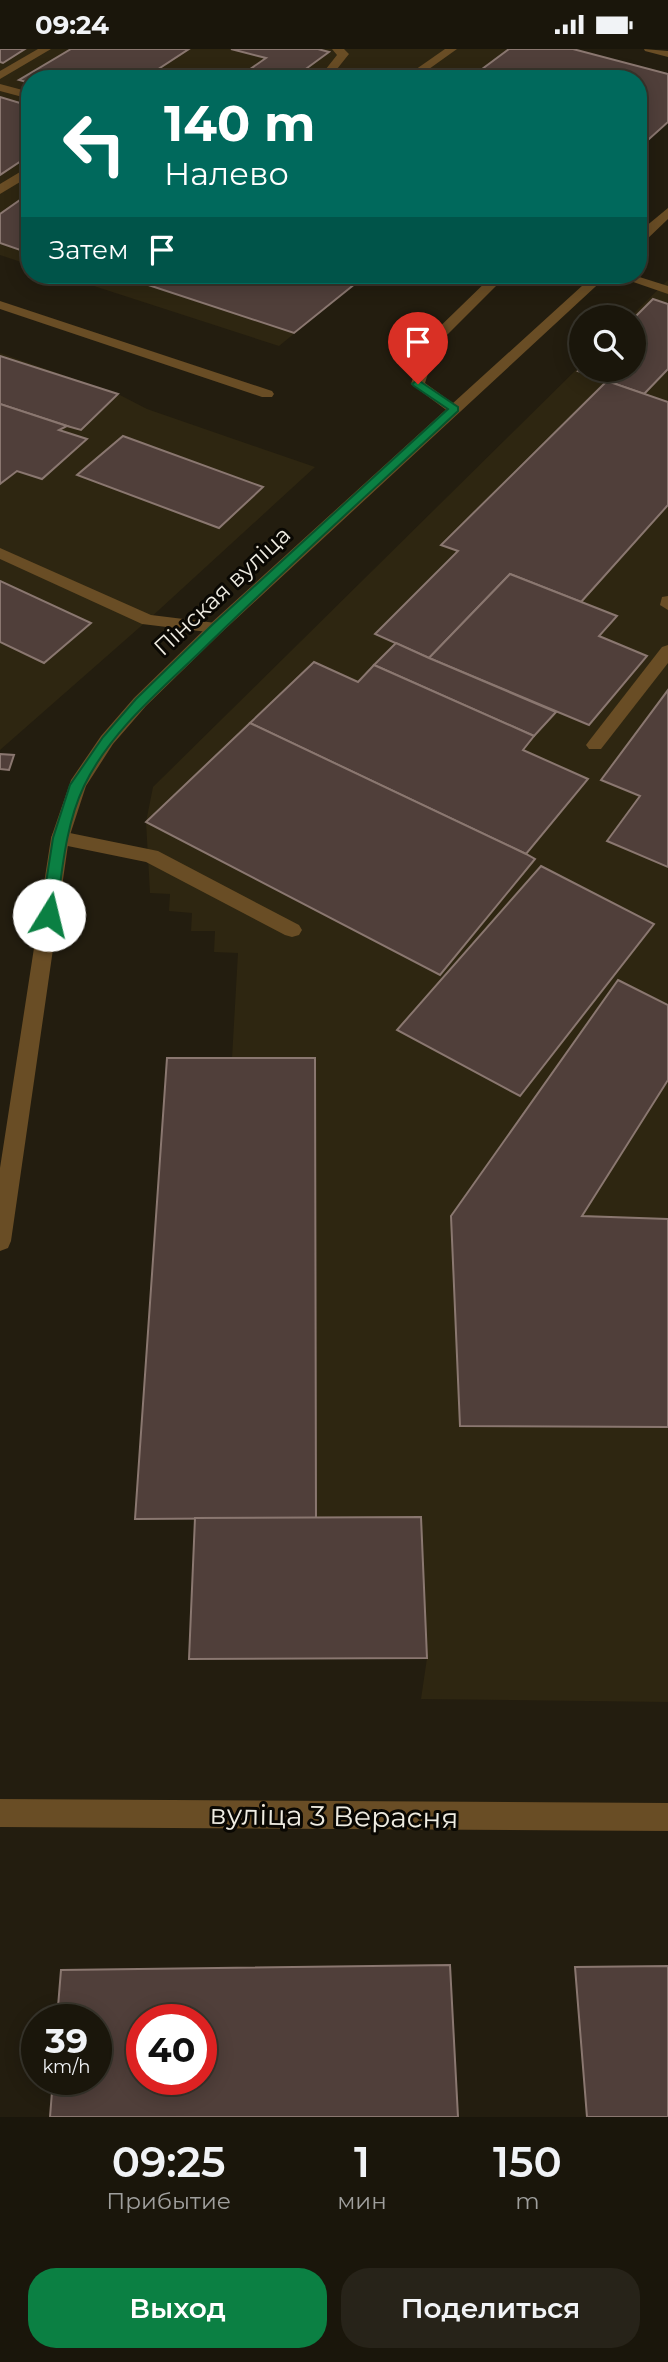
<!DOCTYPE html>
<html lang="ru">
<meta charset="utf-8">
<style>
:root{--surface:#1a160b;--page:#272319;--text:#f1f3f6;--muted:#9f9f9d;--line:#38352c;--accent:#0b8043}
body{margin:0;font-family:Montserrat,sans-serif;background:var(--page);color:var(--text);height:100vh;display:flex;flex-direction:column;font-size:26px;white-space:nowrap}
*{box-sizing:border-box;margin:0}
p{font-size:23px;color:var(--muted)}
.icon{flex:none;width:38px;height:38px;fill:none;stroke:currentColor;stroke-width:2;stroke-linecap:round;stroke-linejoin:round}
.map{position:relative;height:2068px;overflow:hidden}
.details{display:flex;flex-direction:column;background:var(--surface);flex:1}
.details>*{flex:none}
.hud{position:absolute;left:21px;top:21px;width:626px;height:214px;border-radius:28px;box-shadow:0 4px 18px #0003,0 0 0 2px var(--line);background:#00695c;color:#fff;overflow:hidden}
.fabs{position:absolute;left:569px;top:256px;display:grid;gap:14px}
.fabs a{display:grid;place-items:center;width:77px;height:77px;border-radius:50%;background:var(--surface);box-shadow:0 4px 18px #0003,0 0 0 2px var(--line);font-size:35px}
.speed{position:absolute;left:21px;top:1955px;display:flex;gap:14px;font-size:35px;font-weight:700;text-align:center}
.speed>*{display:grid;place-content:center;width:91px;height:91px;border-radius:50%;background:var(--surface);box-shadow:0 4px 18px #0003,0 0 0 2px var(--line);line-height:1}
.speed small{font-size:18px;font-weight:400}
.speed .limit{border:10px solid #d22;background:#fff;color:#111}
.pin{position:absolute;display:grid;place-items:center;width:60px;height:60px;color:#fff;margin:-72px -30px;border-radius:50% 50% 50% 0;rotate:-45deg;box-shadow:0 0 7px #0007}
.pin .icon{rotate:45deg}
.me{position:absolute;width:77px;margin:-38px;rotate:9deg;stroke-linejoin:round;filter:drop-shadow(0 0 5px #0008)}
.turn{display:flex;align-items:center;gap:24px;height:147px;padding:0 28px;font-size:32px}
.turn .icon{width:91px;height:91px;stroke-width:2.5}
.turn b{display:block;font-size:49px;line-height:60px}
.then{display:flex;align-items:center;height:66px;padding:0 28px;background:#0003;gap:14px;font-size:26px}
.eta{display:flex;justify-content:space-evenly;align-items:center;height:119px;text-align:center}
.eta b{font-size:42px;font-weight:600;line-height:49px}
.action{display:flex;gap:14px;margin-top:auto;padding:14px 28px}
.action a{flex:1;height:80px;border-radius:28px;background:var(--accent);color:#fff;font-size:28px;font-weight:600;line-height:80px;text-align:center}
.action a+a{background:var(--page);color:var(--text)}
.status{display:flex;justify-content:space-between;align-items:center;height:49px;padding:0 35px;background:var(--surface);direction:ltr}
.status svg{height:19px;fill:currentColor}
.map>svg:first-child{display:block}
.built{fill:#2e2611}
.building{fill:#503f3a;stroke:#8a7770;stroke-width:2;fill-rule:evenodd}
.lines{fill:none;stroke-linecap:round;stroke-linejoin:round}
.service{fill:#694d25;fill-rule:evenodd}
.tertiary{fill:#694d25;fill-rule:evenodd}
.route{fill:#0b8043;stroke:#07532c;stroke-width:2}
.labels{text-anchor:middle;dominant-baseline:central;stroke-width:6;stroke-linejoin:round;paint-order:stroke}
.street-label{font-size:23px;fill:#efece2;stroke:#0a0803}
.near-street-label{font-size:28px;fill:#efece2;stroke:#0a0803}
</style>
<div class="status"><b>09:24</b><svg viewBox="0 0 49 12"><path d="M0 12V9h3v3zM5 12V6h3v6zM10 12V3h3v9zM15 12V0h3v12zM26 1h20v11H26zM47 4h2v5h-2z"/></svg></div>
<div class="map">
<svg width="668" height="2068" viewBox="0 0 668 2068">
<rect width="100%" height="100%" fill="#231d0f"/>
<!-- built -->
<g class="built">
<polygon points="0,0 573,0 668,25 668,73 639,99 639,30 30,30 30,216 0,206"/>
<polygon points="60,226 366,226 279,297"/>
<polygon points="668,231 668,1653 421,1650 427,1609 189,1610 195,1470 135,1470 167,1009 232,1009 238,904 214,903 215,882 191,882 192,864 169,862 170,845 150,844 146,773 153,738 581,316 581,320 634,320 634,268 630,268"/>
<polygon points="0,304 118,345 147,360 315,418 148,571 0,701"/>
</g>
<!-- building -->
<g class="building">
<polygon points="0,0 25,0 3,14 0,13"/>
<polygon points="71,0 189,0 143,30 30,30 30,34 19,31"/>
<polygon points="231,0 318,0 329,3 292,30 236,30 266,9"/>
<polygon points="509,0 573,0 668,25 668,73 639,99 639,30 470,29"/>
<polygon points="0,48 30,57 30,106 0,126"/>
<polygon points="30,144 30,198 23,202 0,194 0,165"/>
<polygon points="118,226 366,226 294,284"/>
<polygon points="653,250 668,255 668,320 644,345 578,322 581,319 634,320 634,269"/>
<polygon points="0,307 118,345 81,381 67,377 0,355"/>
<polygon points="607,332 668,353 668,456 581,553 510,525 429,609 375,585 458,502 441,496"/>
<polygon points="0,355 67,377 59,381 87,390 42,430 17,422 0,435"/>
<polygon points="123,387 263,438 219,479 77,426"/>
<polygon points="510,525 617,567 599,587 647,607 589,676 429,609"/>
<polygon points="0,532 91,574 44,614 0,593"/>
<polygon points="396,594 429,609 556,663 534,687 374,616"/>
<polygon points="314,613 358,633 374,616 534,687 523,701 588,730 526,805 250,674"/>
<polygon points="668,641 668,818 607,792 640,747 601,731"/>
<polygon points="250,674 526,805 535,810 440,926 146,773"/>
<polygon points="0,705 14,706 9,721 0,720"/>
<polygon points="541,817 654,875 520,1047 397,981"/>
<polygon points="618,931 668,956 668,1031 582,1167 668,1170 668,1378 460,1377 451,1167"/>
<polygon points="167,1009 315,1009 316,1469 135,1470"/>
<polygon points="421,1468 427,1609 189,1610 195,1469"/>
<path d="M450,1916L458,2068H50L53,2030H96V1970H57L61,1921ZM142,1970H201V2030H142Z"/>
<polygon points="668,1917 668,2068 587,2068 575,1918"/>
</g>
<g class="lines">
<!-- service -->
<g class="service">
<polygon points="38,0 51,0 0,30 0,22"/>
<polygon points="332,0 344,0 349,5 329,30 318,30 337,6"/>
<polygon points="445,0 457,0 415,30 402,30"/>
<polygon points="644,0 668,2 668,8 645,2"/>
<polygon points="0,35 30,43 30,50 0,42"/>
<polygon points="30,117 30,127 0,145 0,135"/>
<polygon points="493,226 507,226 437,296 425,334 461,360 454,364 449,363 411,335 425,292"/>
<polygon points="613,226 633,226 668,237 668,245"/>
<polygon points="0,252 272,342 274,345 272,348 262,348 0,260"/>
<polygon points="0,499 151,566 216,574 224,579 216,584 142,575 0,510"/>
<polygon points="668,547 668,561 660,556 662,548"/>
<polygon points="668,596 668,614 601,700 589,700 586,696 589,692 662,598"/>
<polygon points="60,782 158,802 299,876 302,881 299,886 292,888 285,886 146,813 53,794 51,789 53,784"/>
</g>
<!-- tertiary -->
<g class="tertiary">
<polygon points="668,159 668,170 644,193 639,194 639,183"/>
<polygon points="594,226 608,226 222,583 146,657 113,695 86,737 69,789 11,1192 8,1199 0,1202 0,1119 51,789 71,731 101,687 134,649 210,575"/>
<polygon points="0,1750 668,1754 668,1782 0,1778"/>
</g>
</g>
<!-- route -->
<path class="route" d="M418,331L458,358V362C371,443 282,522 198,605C157,644 109,685 84,737C65,777 62,824 56,866L54,870H43L41,866L53,789L70,736L103,688L136,650L212,576L448,360L414,337L412,335Z"/>
<g class="labels">
<!-- street labels -->
<g class="street-label">
<text transform="translate(222 542) rotate(-43)">Пінская вуліца</text>
</g>
<!-- near-street labels -->
<g class="near-street-label">
<text transform="translate(334 1767) rotate(1)">вуліца 3 Верасня</text>
</g>
</g>
</svg>
<div class="fabs">
<a><svg class="icon" aria-label="search" viewBox="0 0 24 24"><circle cx="10" cy="10" r="6"/><path d="M15 15l6 6"/></svg></a>
</div>
<div class="speed"><div>39<small>km/h</small></div><div class="limit">40</div></div>
<div class="pin" style="left:418px;top:335px;background:#d93025"><svg class="icon" aria-label="arrive" viewBox="0 0 24 24"><path d="M6 21V4h12l-3 4 3 4H6"/></svg></div>
<svg class="me" style="left:49px;top:866px" viewBox="-20 -20 40 40"><circle r="19" fill="#fff"/><path d="M0-13L10 11 0 6-10 11z" fill="#0b8043"/></svg>
<div class="hud">
<div class="turn"><svg class="icon" aria-label="left" viewBox="0 0 24 24"><path d="M17 20v-9H6M10 6l-5 5 5 5"/></svg><div><b>140 m</b>Налево</div></div>
<div class="then">Затем<svg class="icon" aria-label="arrive" viewBox="0 0 24 24"><path d="M6 21V4h12l-3 4 3 4H6"/></svg></div>
</div>
</div>
<section class="details">
<div class="eta">
<div><b>09:25</b><p>Прибытие</p></div>
<div><b>1</b><p>мин</p></div>
<div><b>150</b><p>m</p></div>
</div>
<div class="action"><a>Выход</a><a>Поделиться</a></div>
</section>
